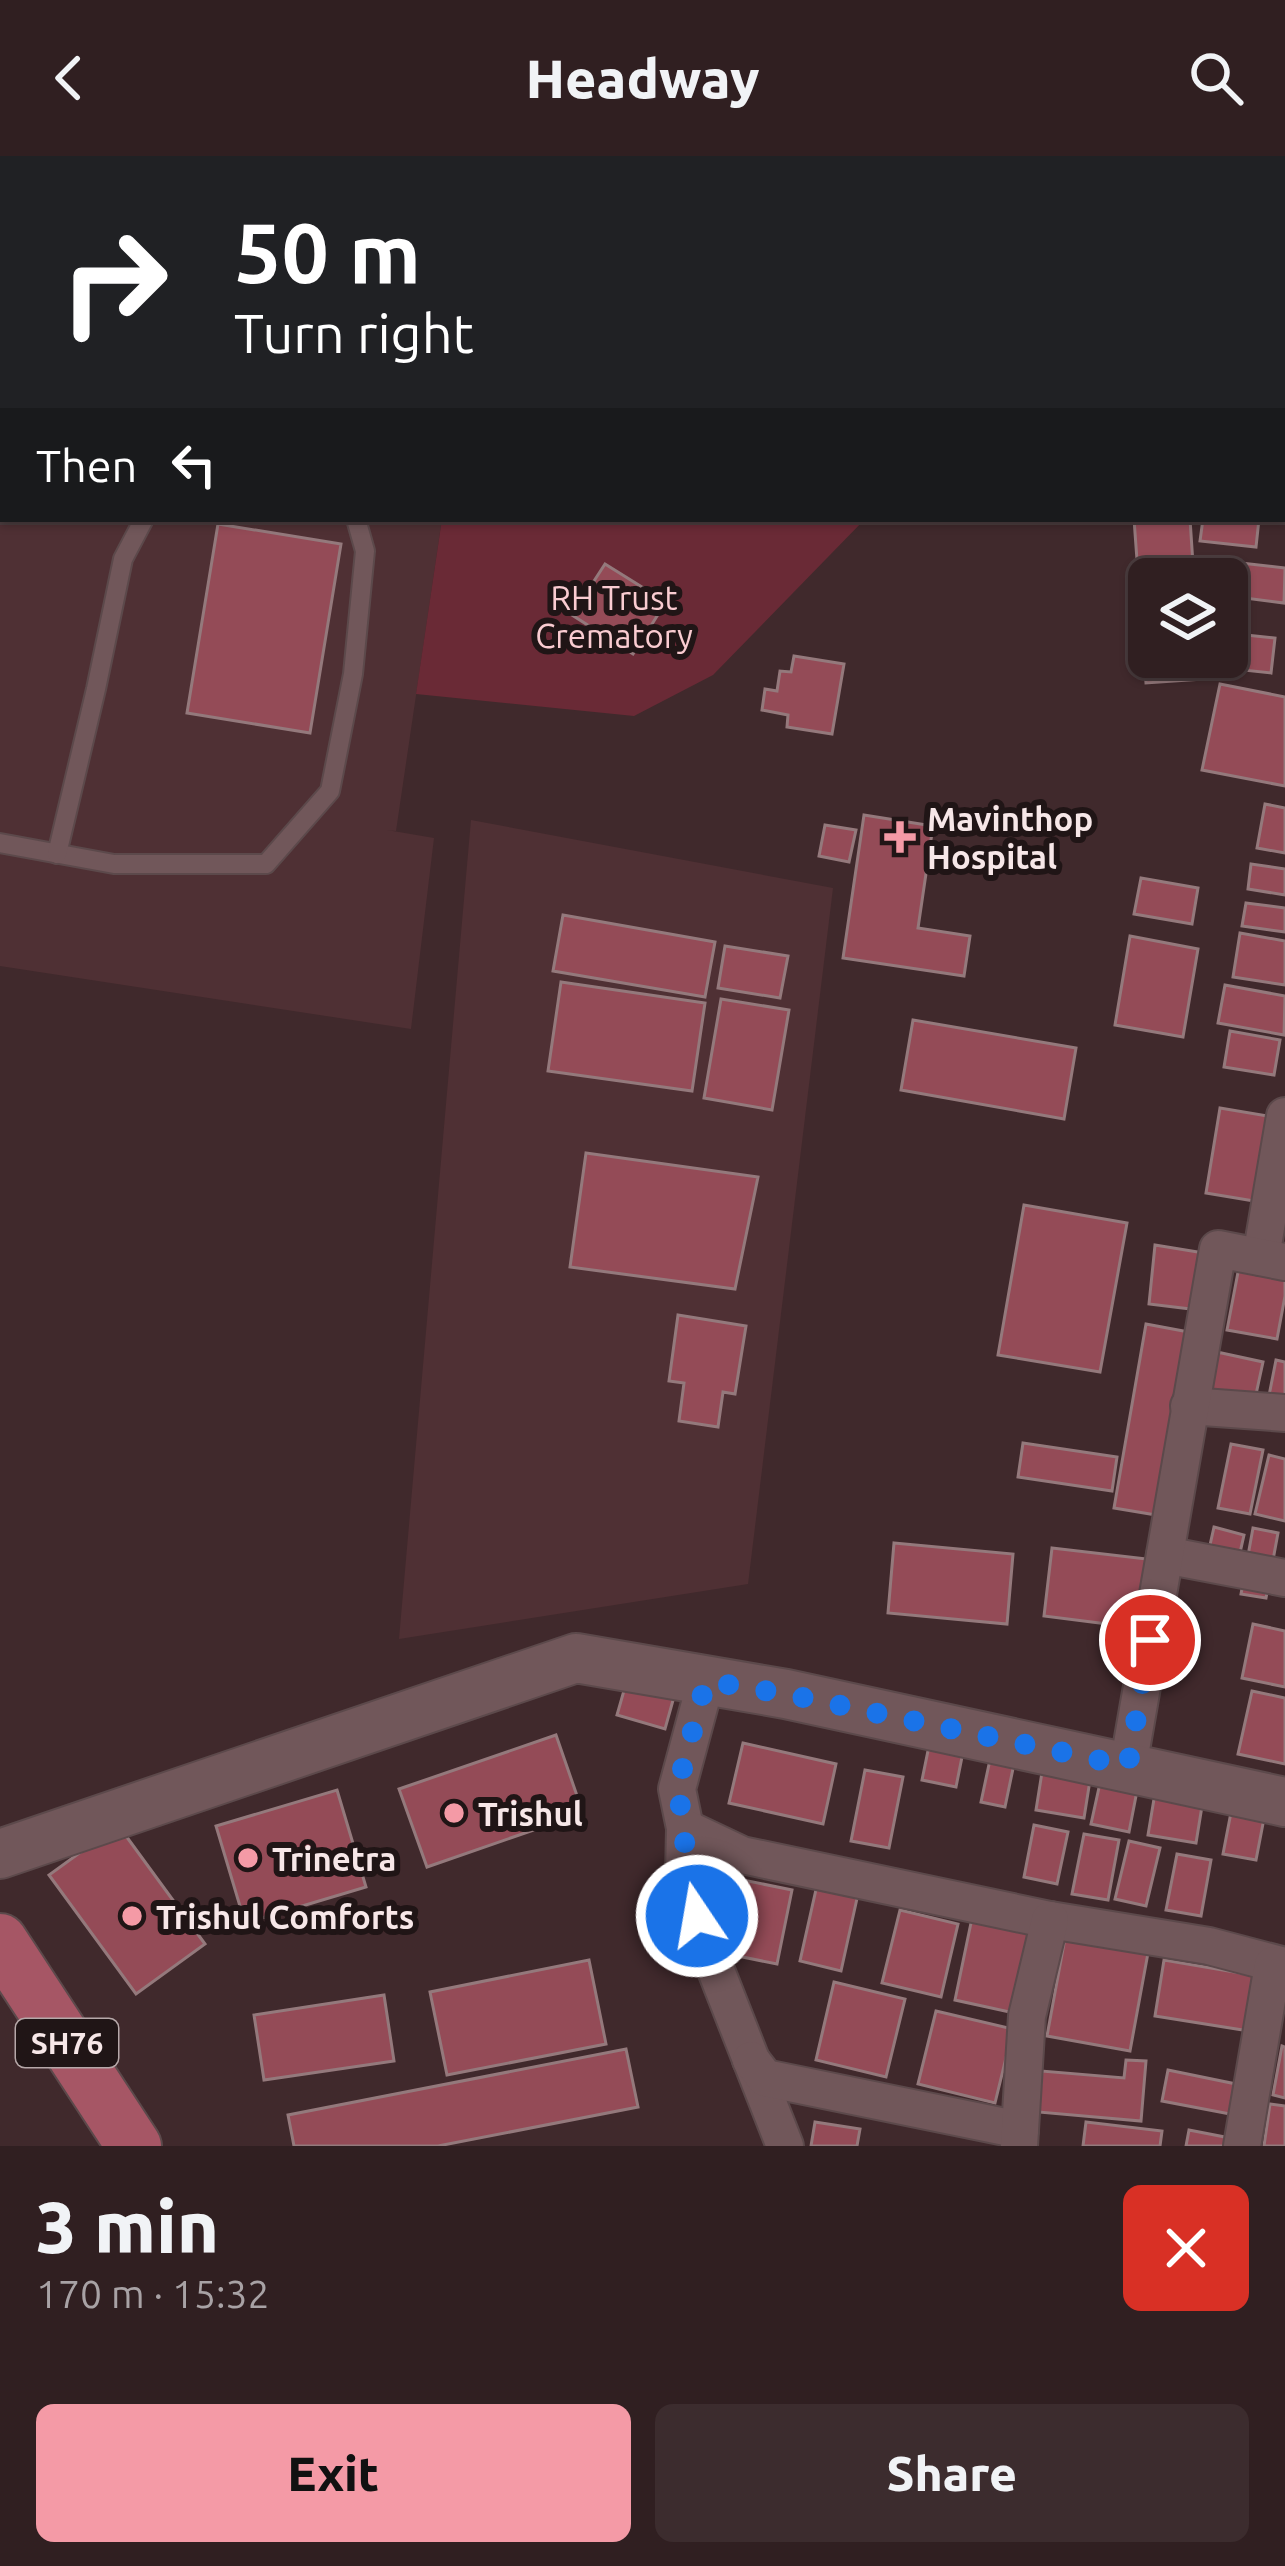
<!DOCTYPE html>
<meta charset="utf-8">
<style>
:root{--surface:#301f21;--page:#3c2c2e;--text:#f1f3f6;--muted:#a8a2a5;--line:#4b3d3f;--accent:#f49aa6}
body{margin:0;font-family:Ubuntu,sans-serif;background:var(--page);color:var(--text);height:100vh;display:flex;flex-direction:column;font-size:45px;white-space:nowrap}
*{box-sizing:border-box;margin:0}
p{font-size:39px;color:var(--muted)}
.icon{flex:none;width:66px;height:66px;fill:none;stroke:currentColor;stroke-width:2;stroke-linecap:round;stroke-linejoin:round}
.map{position:relative;height:1990px;overflow:hidden}
.drawer{display:flex;flex-direction:column;background:var(--surface);flex:1}
.drawer>*{flex:none}
.top-card{position:absolute;left:0px;top:0px;width:1287px;height:366px;box-shadow:0 3px 9px #0004,0 0 0 3px var(--line);background:#202124;color:#fff;overflow:hidden}
.fabs{position:absolute;left:1128px;top:402px;display:grid;gap:24px}
.fabs a{display:grid;place-items:center;width:120px;height:120px;border-radius:18px;background:var(--surface);box-shadow:0 3px 9px #0004,0 0 0 3px var(--line);font-size:60px}
.pin{position:absolute;display:grid;place-items:center;width:102px;height:102px;color:#fff;margin:-51px;border:6px solid #fff;border-radius:50%;box-shadow:0 3px 12px #0007}
.me{position:absolute;width:132px;margin:-66px;rotate:348deg;stroke-linejoin:round;filter:drop-shadow(0 0 9px #0008)}
.turn{display:flex;align-items:center;gap:42px;height:252px;padding:0 36px;font-size:54px}
.turn .icon{width:156px;height:156px;stroke-width:2.5}
.turn b{display:block;font-size:84px;line-height:102px}
.then{display:flex;align-items:center;height:114px;padding:0 36px;background:#0003;gap:24px;font-size:45px}
.round{display:grid;place-items:center;flex:none;width:126px;height:126px;border-radius:18px;background:var(--page)}
.head{display:flex;align-items:center;justify-content:space-between;height:204px;padding:0 36px}
h1{font-size:72px;font-weight:800;line-height:90px}
.primary-button{display:flex;gap:24px;margin-top:auto;padding:24px 36px}
.primary-button a{flex:1;height:138px;border-radius:18px;background:var(--accent);color:#111;font-size:48px;font-weight:800;line-height:138px;text-align:center}
.primary-button a+a{background:var(--page);color:var(--text)}
header{display:flex;justify-content:space-between;align-items:center;height:156px;padding:0 36px;background:var(--surface);font-size:54px;font-weight:800}
.map>svg:first-child{display:block}
.built{fill:#4f3034}
.green{fill:#6a2a36}
.building{fill:#944b57;stroke:#94797c;stroke-width:3}
.lines{fill:none;stroke-linecap:round;stroke-linejoin:round}
.lane-casing{stroke:#5c494b;stroke-width:22}
.street-casing{stroke:#5c494b;stroke-width:40}
.secondary-casing{stroke:#5c494b;stroke-width:52}
.primary-casing{stroke:#5c494b;stroke-width:58}
.lane{stroke:#71575a;stroke-width:18}
.street{stroke:#71575a;stroke-width:36}
.secondary{stroke:#71575a;stroke-width:48}
.primary{stroke:#a65665;stroke-width:54}
.route{stroke:#1a73e8;stroke-width:21;stroke-dasharray:0 37.8}
.poi-dot{fill:#f49aa6;stroke:#201516;stroke-width:4.5}
.labels{text-anchor:middle;dominant-baseline:central;stroke-width:12;stroke-linejoin:round;paint-order:stroke}
.shield{fill:#201516;stroke:#b6a8a9;stroke-width:3}
.shield-label{font-size:30px;font-weight:bold;fill:#f7e7e8}
.park-label{font-size:33px;fill:#faccd1;stroke:#201516}
.poi-label{font-size:33px;font-weight:bold;fill:#f7e7e8;stroke:#201516;text-anchor:start}
</style>
<header><svg class="icon" aria-label="back" viewBox="0 0 24 24"><path d="M15 5l-7 7 7 7"/></svg>Headway<svg class="icon" aria-label="search" viewBox="0 0 24 24"><circle cx="10" cy="10" r="6"/><path d="M15 15l6 6"/></svg></header>
<div class="map">
<svg width="1285" height="1990" viewBox="0 0 1285 1990">
<rect width="100%" height="100%" fill="#40292c"/>
<!-- built -->
<g class="built">
<polygon points="0,201 3,202 3,363 442,363 396,675 387,674 434,682 411,873 0,810"/>
<polygon points="471,664 833,732 748,1428 399,1483"/>
</g>
<!-- green -->
<g class="green">
<rect x="529" y="0" width="541" height="3"/>
<polygon points="442,363 865,363 713,519 634,560 416,538"/>
</g>
<!-- building -->
<g class="building">
<polygon points="1134,363 1190,363 1194,423 1149,423 1149,501 1200,501 1202,523 1146,527"/>
<polygon points="1203,363 1259,363 1256,391 1200,385"/>
<polygon points="218,368 341,388 310,577 187,557"/>
<polygon points="1232,406 1285,412 1284,447 1229,440"/>
<polygon points="605,408 666,446 633,498 572,459"/>
<polygon points="1227,477 1275,482 1271,517 1215,511 1216,501 1227,501"/>
<polygon points="794,500 844,508 832,578 787,571 788,559 762,554 765,533 777,535 780,515 791,516"/>
<polygon points="1220,528 1285,541 1285,630 1202,614"/>
<polygon points="1265,648 1285,652 1285,697 1257,692"/>
<polygon points="864,659 933,670 918,772 970,780 964,820 843,802"/>
<polygon points="825,669 856,674 849,706 819,700"/>
<polygon points="1251,708 1285,713 1285,739 1248,733"/>
<polygon points="1141,722 1198,732 1192,768 1134,758"/>
<polygon points="1246,747 1285,752 1285,776 1242,770"/>
<polygon points="563,759 715,786 705,841 553,815"/>
<polygon points="1240,777 1285,785 1285,829 1233,821"/>
<polygon points="1130,780 1198,793 1183,881 1115,869"/>
<polygon points="725,790 788,800 780,842 718,832"/>
<polygon points="561,826 705,847 692,935 548,915"/>
<polygon points="1225,829 1285,840 1284,879 1218,867"/>
<polygon points="721,843 789,854 772,954 704,942"/>
<polygon points="913,864 1076,892 1064,963 901,934"/>
<polygon points="1230,875 1280,884 1274,919 1224,911"/>
<polygon points="1220,952 1274,961 1260,1046 1206,1037"/>
<polygon points="586,997 758,1021 735,1133 570,1111"/>
<polygon points="1024,1049 1127,1067 1100,1216 998,1199"/>
<polygon points="1155,1089 1204,1097 1199,1154 1149,1148"/>
<polygon points="1239,1111 1285,1120 1285,1140 1277,1183 1227,1174"/>
<polygon points="678,1159 746,1170 735,1238 723,1236 718,1271 679,1265 684,1227 669,1225"/>
<polygon points="1146,1168 1194,1177 1162,1360 1114,1352"/>
<polygon points="1217,1196 1263,1206 1250,1266 1205,1257"/>
<polygon points="1276,1204 1285,1206 1285,1269 1264,1265"/>
<polygon points="1023,1287 1117,1301 1112,1335 1018,1321"/>
<polygon points="1231,1288 1263,1294 1250,1358 1218,1352"/>
<polygon points="1269,1299 1285,1303 1285,1365 1255,1358"/>
<polygon points="1214,1371 1244,1379 1234,1423 1204,1416"/>
<polygon points="1253,1372 1278,1377 1266,1442 1241,1438"/>
<polygon points="894,1387 1013,1398 1007,1468 888,1457"/>
<polygon points="1052,1392 1164,1405 1155,1474 1044,1460"/>
<polygon points="1253,1468 1285,1475 1285,1531 1242,1522"/>
<polygon points="629,1517 677,1530 665,1573 617,1559"/>
<polygon points="1252,1535 1285,1542 1285,1608 1238,1598"/>
<polygon points="556,1579 583,1657 427,1711 399,1633"/>
<polygon points="930,1585 964,1591 956,1631 922,1624"/>
<polygon points="743,1587 836,1608 823,1668 729,1647"/>
<polygon points="991,1599 1015,1603 1005,1651 981,1646"/>
<polygon points="1043,1610 1091,1618 1084,1662 1036,1654"/>
<polygon points="865,1614 903,1621 889,1692 851,1685"/>
<polygon points="1100,1627 1137,1635 1129,1676 1091,1668"/>
<polygon points="337,1634 366,1731 245,1767 216,1670"/>
<polygon points="1155,1637 1203,1644 1196,1687 1148,1679"/>
<polygon points="1233,1646 1266,1652 1256,1704 1223,1698"/>
<polygon points="118,1669 205,1788 136,1838 49,1719"/>
<polygon points="1034,1669 1068,1676 1057,1728 1024,1721"/>
<polygon points="1084,1678 1119,1684 1108,1744 1072,1738"/>
<polygon points="1129,1685 1160,1692 1146,1750 1115,1743"/>
<polygon points="1177,1698 1211,1704 1201,1760 1166,1754"/>
<polygon points="743,1724 792,1734 777,1808 728,1798"/>
<polygon points="817,1729 858,1738 841,1815 800,1805"/>
<polygon points="900,1754 958,1768 941,1841 882,1827"/>
<polygon points="972,1762 1031,1775 1014,1857 955,1844"/>
<polygon points="1065,1782 1148,1797 1130,1895 1047,1880"/>
<polygon points="589,1804 606,1888 447,1919 430,1836"/>
<polygon points="1164,1804 1258,1820 1249,1875 1155,1860"/>
<polygon points="834,1826 905,1843 886,1921 816,1904"/>
<polygon points="384,1839 394,1905 264,1924 254,1859"/>
<polygon points="936,1855 1013,1873 995,1947 918,1928"/>
<polygon points="1282,1890 1285,1891 1285,1942 1273,1939"/>
<polygon points="626,1893 638,1951 438,1990 294,1990 288,1959"/>
<polygon points="1126,1904 1146,1905 1141,1965 1038,1956 1042,1915 1124,1922"/>
<polygon points="1168,1914 1236,1928 1230,1958 1162,1945"/>
<polygon points="1270,1948 1285,1950 1285,1990 1264,1990"/>
<polygon points="815,1966 860,1973 857,1990 811,1990"/>
<polygon points="1086,1966 1162,1975 1160,1990 1083,1990"/>
<polygon points="1189,1974 1235,1983 1233,1990 1186,1990"/>
</g>
<g class="lines">
<defs>
<g id="lane">
<polyline points="0,687 114,708 266,708 330,635 353,518 365,395 356,363"/>
<polyline points="57,698 96,533 123,403 144,363"/>
</g>
<g id="street">
<polyline points="1165,3 1166,0"/>
<polyline points="1284,117 1285,111"/>
<polyline points="1284,296 1285,297"/>
<polyline points="1261,1101 1285,960"/>
<polyline points="1189,1250 1285,1257"/>
<polyline points="1165,1399 1285,1422"/>
<polyline points="706,1525 677,1633 685,1672 684,1721 710,1799 785,1990"/>
<polyline points="1128,1611 1218,1093 1285,1106"/>
<polyline points="685,1672 742,1699 1050,1764 1209,1790 1285,1810"/>
<polyline points="751,1904 765,1922 1020,1974"/>
<polyline points="1019,1990 1027,1860 1050,1764"/>
<polyline points="1242,1990 1273,1809"/>
</g>
<polyline id="secondary" points="0,1698 576,1502 786,1538 1285,1646"/>
<polyline id="primary" points="0,1785 134,1990"/>
</defs>
<!-- lane casing -->
<use href="#lane" class="lane-casing"/>
<!-- street casing -->
<use href="#street" class="street-casing"/>
<!-- secondary casing -->
<use href="#secondary" class="secondary-casing"/>
<!-- primary casing -->
<use href="#primary" class="primary-casing"/>
<!-- lane -->
<use href="#lane" class="lane"/>
<!-- street -->
<use href="#street" class="street"/>
<!-- secondary -->
<use href="#secondary" class="secondary"/>
<!-- primary -->
<use href="#primary" class="primary"/>
</g>
<g class="lines">
<!-- route -->
<polyline class="route" points="697,1760 684,1721 685,1672 677,1633 706,1525 786,1538 1128,1610 1150,1484"/>
</g>
<!-- markers -->
<g class="poi-dot">
<path d="M894 663h12v12h12v12h-12v12h-12v-12h-12v-12h12z"/>
<circle cx="454" cy="1657" r="12"/>
<circle cx="248" cy="1702" r="12"/>
<circle cx="132" cy="1760" r="12"/>
</g>
<g class="labels">
<!-- shield labels -->
<rect class="shield" x="16" y="1863" width="102" height="48" rx="9"/>
<g class="shield-label">
<text x="67" y="1887">SH76</text>
</g>
<!-- park labels -->
<g class="park-label">
<text x="614" y="441">RH Trust<tspan x="614" dy="38">Crematory</tspan></text>
</g>
<!-- poi labels -->
<g class="poi-label">
<text x="927" y="662">Mavinthop<tspan x="927" dy="38">Hospital</tspan></text>
<text x="478" y="1657">Trishul</text>
<text x="272" y="1702">Trinetra</text>
<text x="156" y="1760">Trishul Comforts</text>
</g>
</g>
</svg>
<div class="fabs">
<a><svg class="icon" aria-label="layers" viewBox="0 0 24 24"><path d="M12 4l9 5-9 5-9-5zM3 14l9 5 9-5"/></svg></a>
</div>
<div class="pin" style="left:1150px;top:1484px;background:#d93025"><svg class="icon" aria-label="arrive" viewBox="0 0 24 24"><path d="M6 21V4h12l-3 4 3 4H6"/></svg></div>
<svg class="me" style="left:697px;top:1760px" viewBox="-20 -20 40 40"><circle r="17" fill="#1a73e8" stroke="#fff" stroke-width="3"/><path d="M0-11L8 9 0 5-8 9z" fill="#fff"/></svg>
<div class="top-card">
<div class="turn"><svg class="icon" aria-label="right" viewBox="0 0 24 24"><path d="M7 20v-9h11M14 6l5 5-5 5"/></svg><div><b>50 m</b>Turn right</div></div>
<div class="then">Then<svg class="icon" aria-label="left" viewBox="0 0 24 24"><path d="M17 20v-9H6M10 6l-5 5 5 5"/></svg></div>
</div>
</div>
<section class="drawer">
<div class="head"><div><h1>3 min</h1><p>170 m · 15:32</p></div><a class="round" style="background:#d93025;color:#fff"><svg class="icon" aria-label="close" viewBox="0 0 24 24"><path d="M6 6l12 12M18 6L6 18"/></svg></a></div>
<div class="primary-button"><a>Exit</a><a>Share</a></div>
</section>
